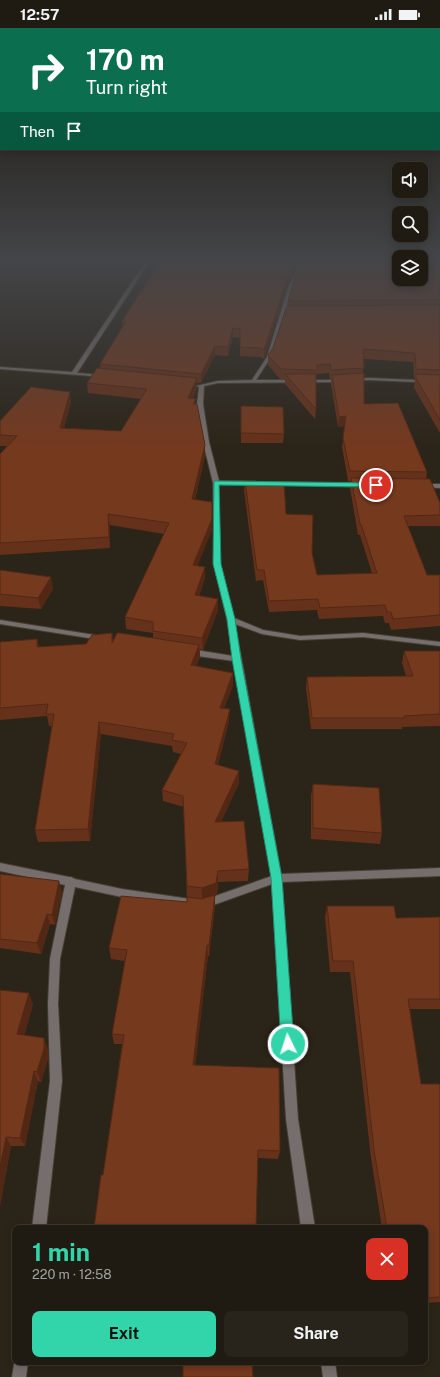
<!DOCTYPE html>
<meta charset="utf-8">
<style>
:root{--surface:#201b12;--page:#28241b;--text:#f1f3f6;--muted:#a2a19f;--line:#3d3932;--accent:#32d4a9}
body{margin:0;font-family:"Public Sans",sans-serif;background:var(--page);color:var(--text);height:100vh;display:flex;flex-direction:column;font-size:15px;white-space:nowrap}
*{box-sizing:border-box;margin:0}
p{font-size:13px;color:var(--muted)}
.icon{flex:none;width:22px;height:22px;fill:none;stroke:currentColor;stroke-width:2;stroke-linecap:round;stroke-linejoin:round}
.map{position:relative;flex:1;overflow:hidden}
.sheet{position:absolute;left:12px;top:1197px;width:416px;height:140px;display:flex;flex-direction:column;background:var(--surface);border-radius:8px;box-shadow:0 2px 10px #0003,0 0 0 1px var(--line)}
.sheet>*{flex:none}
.banner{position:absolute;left:0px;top:0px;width:440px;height:122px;box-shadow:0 2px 10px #0003,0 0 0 1px var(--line);background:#0b6e4f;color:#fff;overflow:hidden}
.tools{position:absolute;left:392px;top:134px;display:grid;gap:8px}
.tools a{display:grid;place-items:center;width:36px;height:36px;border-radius:8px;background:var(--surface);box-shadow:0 2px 10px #0003,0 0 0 1px var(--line);font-size:20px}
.pin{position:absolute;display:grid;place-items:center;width:34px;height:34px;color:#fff;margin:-17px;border:2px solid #fff;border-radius:50%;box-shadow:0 1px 4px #0007}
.me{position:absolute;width:44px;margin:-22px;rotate:356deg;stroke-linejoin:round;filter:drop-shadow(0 0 3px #0008)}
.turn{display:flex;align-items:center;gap:14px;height:84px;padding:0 20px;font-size:18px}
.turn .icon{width:52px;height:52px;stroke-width:2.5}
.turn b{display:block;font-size:28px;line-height:34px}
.then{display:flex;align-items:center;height:38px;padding:0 20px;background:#0003;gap:8px;font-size:15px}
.round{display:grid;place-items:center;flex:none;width:42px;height:42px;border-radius:8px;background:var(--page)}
.headline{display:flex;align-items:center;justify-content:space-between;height:68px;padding:0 20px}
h1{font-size:24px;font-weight:700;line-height:30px;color:var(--accent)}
.action{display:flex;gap:8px;margin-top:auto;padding:8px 20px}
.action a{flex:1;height:46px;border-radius:8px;background:var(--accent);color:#111;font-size:16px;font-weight:700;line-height:46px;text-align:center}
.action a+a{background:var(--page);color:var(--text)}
.status{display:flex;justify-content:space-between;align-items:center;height:28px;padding:0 20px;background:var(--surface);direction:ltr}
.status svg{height:11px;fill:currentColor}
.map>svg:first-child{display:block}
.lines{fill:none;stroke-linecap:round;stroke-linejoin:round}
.street-casing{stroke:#453f33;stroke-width:2}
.street{fill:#766e6d;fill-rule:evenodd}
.wall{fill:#65311a}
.shaded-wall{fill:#522815}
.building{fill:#75391e;stroke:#522815}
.route{fill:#32d4a9;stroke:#208a6e}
</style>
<div class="status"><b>12:57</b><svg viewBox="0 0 49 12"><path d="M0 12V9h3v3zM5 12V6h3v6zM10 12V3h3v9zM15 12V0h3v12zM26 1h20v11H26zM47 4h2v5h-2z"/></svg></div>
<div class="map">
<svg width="440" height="1349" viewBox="0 0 440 1349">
<rect width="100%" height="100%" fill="#2b2418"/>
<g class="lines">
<defs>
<g id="street">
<polygon points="146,233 150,233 77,345 103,347 105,348 105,349 0,341 0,339 72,344"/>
<polygon points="300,233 304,233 300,245 293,257 271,329 256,352 344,352 344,354 218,355 204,358 203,376 209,414 219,453 255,453 258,455 255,457 219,457 220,536 234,590 263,602 300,608 363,605 440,614 440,618 363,609 300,612 262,606 235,596 281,846 440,840 440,848 282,854 298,1091 315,1200 301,1200 286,1091 272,856 205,880 201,879 200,876 201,873 272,848 234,633 190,627 186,624 190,621 233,628 227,591 214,536 213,455 203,414 197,376 199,359 196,358 218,353 252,352 267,329 289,257 296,245"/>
<polygon points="369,350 440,353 440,355 369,352 353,353 351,352 353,351"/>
<polygon points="275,454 359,455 362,457 359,459 273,457 272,456"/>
<polygon points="423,456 440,456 440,460 421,459 421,457"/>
<polygon points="0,592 101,608 105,610 101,612 0,596"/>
<polygon points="0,835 69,849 71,849 75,851 122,861 190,871 194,872 195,875 194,878 190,879 122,869 75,859 60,931 58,976 62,1053 46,1200 32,1200 50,1053 48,976 50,931 65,857 0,843"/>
<polygon points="15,1331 15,1334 28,1334 26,1349 12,1349"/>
<polygon points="321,1334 335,1334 337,1349 323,1349"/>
</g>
</defs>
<!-- street casing -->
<use href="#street" class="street-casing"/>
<!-- street -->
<use href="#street" class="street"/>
</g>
<!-- wall -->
<g class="wall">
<polygon points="157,233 299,233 288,257 264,331 261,329 240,328 240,310 233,309 228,328 215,327 201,355 197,355 197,360 193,371 196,376 205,428 195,472 212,502 197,538 205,550 199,568 218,571 218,582 203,622 200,621 200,629 196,638 233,657 224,680 229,693 218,737 239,755 221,794 249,841 248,853 218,854 217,866 215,867 215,878 209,928 208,928 195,1038 280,1123 278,1131 258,1130 103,1147 122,1016 114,1016 112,1006 125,933 111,931 109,920 187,874 184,779 163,773 162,762 181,726 173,724 172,718 101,706 90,813 38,814 35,802 52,698 49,698 47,688 0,692 0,614 37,611 39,619 86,616 112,605 113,614 153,610 153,605 126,601 125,589 164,506 110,497 110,520 0,527 0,426 7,418 0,418 0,393 71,374 64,400 121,403 141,371 88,365 87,355 100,340 100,336 123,298 122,293 152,247 152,243"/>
<polygon points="440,233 440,405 414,360 415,350 414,350 413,334 364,331 363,345 364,376 427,444 426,451 440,475 440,498 408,498 427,547 440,547 440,598 391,602 389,595 385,595 383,588 319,591 317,582 269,584 263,552 256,553 244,463 245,453 286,486 312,525 317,547 372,545 360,507 358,507 350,460 350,453 348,453 342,419 345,398 338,399 331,356 331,351 330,351 329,345 316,346 316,381 315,391 285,356 285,351 280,351 268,337 268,327 273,320 287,278 288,273 302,238"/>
<polygon points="241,378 284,406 283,415 241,415"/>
<polygon points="0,542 53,561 41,581 0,578"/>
<polygon points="404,623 440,623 440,698 402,699 402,701 311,701 306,660 307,649 406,648 402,635"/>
<polygon points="313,756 382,805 380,816 311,811 311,767"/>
<polygon points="0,846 62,864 55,897 50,896 41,926 0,920"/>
<polygon points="327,878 396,890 440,889 440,981 410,981 421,1056 440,1056 440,1274 425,1275 425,1200 382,1200 371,1130 350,944 330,944 325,889"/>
<polygon points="0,962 33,976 24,1007 48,1021 48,1031 41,1054 38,1053 25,1118 11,1118 0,1178"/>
</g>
<!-- shaded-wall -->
<g class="shaded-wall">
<polygon points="296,233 299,233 288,257 264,331 264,322 288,248"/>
<polygon points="233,300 233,309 228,328 228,319"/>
<polygon points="215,318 215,327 201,355 201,346"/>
<polygon points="197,350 197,360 189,381 188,370"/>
<polygon points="70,364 71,374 61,411 60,400"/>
<polygon points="346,388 345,398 338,399 339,389"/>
<polygon points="205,417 205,428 192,482 192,471"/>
<polygon points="108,486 110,497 110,520 109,509"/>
<polygon points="212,491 212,502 193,549 193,537"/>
<polygon points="205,539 205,550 195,579 195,567"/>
<polygon points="51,549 53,561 41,581 38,570"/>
<polygon points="218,571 218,582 203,622 202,610"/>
<polygon points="37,611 40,623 37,619"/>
<polygon points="199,617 200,629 192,649 191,637"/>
<polygon points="233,645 233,657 220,692 220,680"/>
<polygon points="230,681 229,693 215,748 215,736"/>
<polygon points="99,694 101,706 90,813 88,801"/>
<polygon points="239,743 239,755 215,806 215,794"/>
<polygon points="218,843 218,854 217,866 215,867 215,878 209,928 209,917 202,871 202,860"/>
<polygon points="59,853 62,864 55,897 52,887"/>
<polygon points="47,886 50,896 41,926 37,915"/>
<polygon points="207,917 208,928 194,1047 193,1037"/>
<polygon points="29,965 33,976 22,1017 17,1006"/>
<polygon points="44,1010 48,1021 48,1031 41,1054 37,1044"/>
<polygon points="34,1043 38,1053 25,1118 20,1110"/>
<polygon points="6,1109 11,1118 0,1178 0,1139"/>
</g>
<!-- building -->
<g class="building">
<polygon points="157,233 296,233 288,248 264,322 262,320 240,319 240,301 233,300 228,319 215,318 201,346 100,336 126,293 122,293 154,243 152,243"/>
<polygon points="303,233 399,233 399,251 421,251 421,233 440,233 440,272 288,273 295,249 302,238"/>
<polygon points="440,277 440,342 416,341 415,325 363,321 364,340 331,342 330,336 317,337 317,342 281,341 268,327 273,320 287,278"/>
<polygon points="97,340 197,350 188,370 196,371 193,376 197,376 205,417 192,471 212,474 212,491 193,537 205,539 195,567 218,571 202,610 153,603 153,594 125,589 169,495 108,486 109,509 0,515 0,426 17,408 0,407 0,393 31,359 70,364 60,400 121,403 147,361 87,355"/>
<polygon points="364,345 364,376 398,375 427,444 350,443 343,410 346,388 339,389 332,347"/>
<polygon points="285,346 316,346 316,381"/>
<polygon points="416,346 440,347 440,392 416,350"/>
<polygon points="241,378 283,379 284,406 241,405"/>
<polygon points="351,450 430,451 440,475 440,487 404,488 427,547 440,547 440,587 393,591 391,584 387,584 385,577 320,580 318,571 269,573 264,542 257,542 245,453 284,454 286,486 313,487 312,525 317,547 377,545 361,496 360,496"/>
<polygon points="0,542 51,549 38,570 0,566"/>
<polygon points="112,605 112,615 117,605 120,605 199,617 191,637 233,645 220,680 230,681 215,736 239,743 215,794 244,793 249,841 218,843 216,855 202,860 187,858 183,768 162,762 187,715 172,712 174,706 99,694 88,801 35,802 54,686 46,686 48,676 0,680 0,614 37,611 37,619 86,616 92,607"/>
<polygon points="404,623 440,623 440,686 404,688 404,690 312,690 307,649 413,648"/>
<polygon points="313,756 379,760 382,805 313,800"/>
<polygon points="0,846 59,853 52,887 47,886 37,915 0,911"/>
<polygon points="215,867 209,917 207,917 193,1037 279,1040 280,1123 258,1122 256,1200 94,1200 101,1147 103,1147 124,1007 112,1006 127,922 109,920 121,868 187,874 187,869 201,871"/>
<polygon points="327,878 394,878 396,890 440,889 440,971 408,971 421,1056 440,1056 440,1269 425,1270 425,1200 387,1200 374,1122 353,933 333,933"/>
<polygon points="0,962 29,965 17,1006 44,1010 44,1021 37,1044 34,1043 20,1110 6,1109 0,1139"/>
<polygon points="183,1334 252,1334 253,1349 183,1349"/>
</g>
<!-- sky -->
<linearGradient id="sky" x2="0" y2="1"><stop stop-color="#18140d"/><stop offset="0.55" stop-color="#444548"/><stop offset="1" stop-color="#444548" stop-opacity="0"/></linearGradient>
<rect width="440" height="422" fill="url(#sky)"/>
<!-- route -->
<polygon class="route" points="214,453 376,455 379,457 376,459 219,457 221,536 235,591 241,631 282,850 294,1016 292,1020 288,1022 283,1020 281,1016 271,850 232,631 227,591 213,536"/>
</svg>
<div class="tools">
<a><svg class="icon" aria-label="sound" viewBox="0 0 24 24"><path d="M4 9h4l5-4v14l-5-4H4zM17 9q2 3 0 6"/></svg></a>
<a><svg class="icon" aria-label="search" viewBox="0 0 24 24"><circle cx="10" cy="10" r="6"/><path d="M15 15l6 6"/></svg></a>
<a><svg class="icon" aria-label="layers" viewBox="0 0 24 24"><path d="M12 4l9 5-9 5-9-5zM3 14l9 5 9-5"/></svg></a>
</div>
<div class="pin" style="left:376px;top:457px;background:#d93025"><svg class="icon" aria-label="arrive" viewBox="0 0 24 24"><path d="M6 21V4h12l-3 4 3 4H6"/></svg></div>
<svg class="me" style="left:288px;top:1016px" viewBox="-20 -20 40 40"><circle r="17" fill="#32d4a9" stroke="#fff" stroke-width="3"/><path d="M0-11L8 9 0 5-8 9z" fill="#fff"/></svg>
<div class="banner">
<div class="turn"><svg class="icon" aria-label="right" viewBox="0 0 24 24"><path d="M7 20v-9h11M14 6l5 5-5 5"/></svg><div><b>170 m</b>Turn right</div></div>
<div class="then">Then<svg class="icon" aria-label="arrive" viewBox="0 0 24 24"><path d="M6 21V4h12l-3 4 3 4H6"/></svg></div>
</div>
<section class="sheet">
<div class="headline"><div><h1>1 min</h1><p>220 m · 12:58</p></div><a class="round" style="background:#d93025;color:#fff"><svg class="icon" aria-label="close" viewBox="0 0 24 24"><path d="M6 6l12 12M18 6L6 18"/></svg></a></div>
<div class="action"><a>Exit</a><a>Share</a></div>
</section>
</div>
